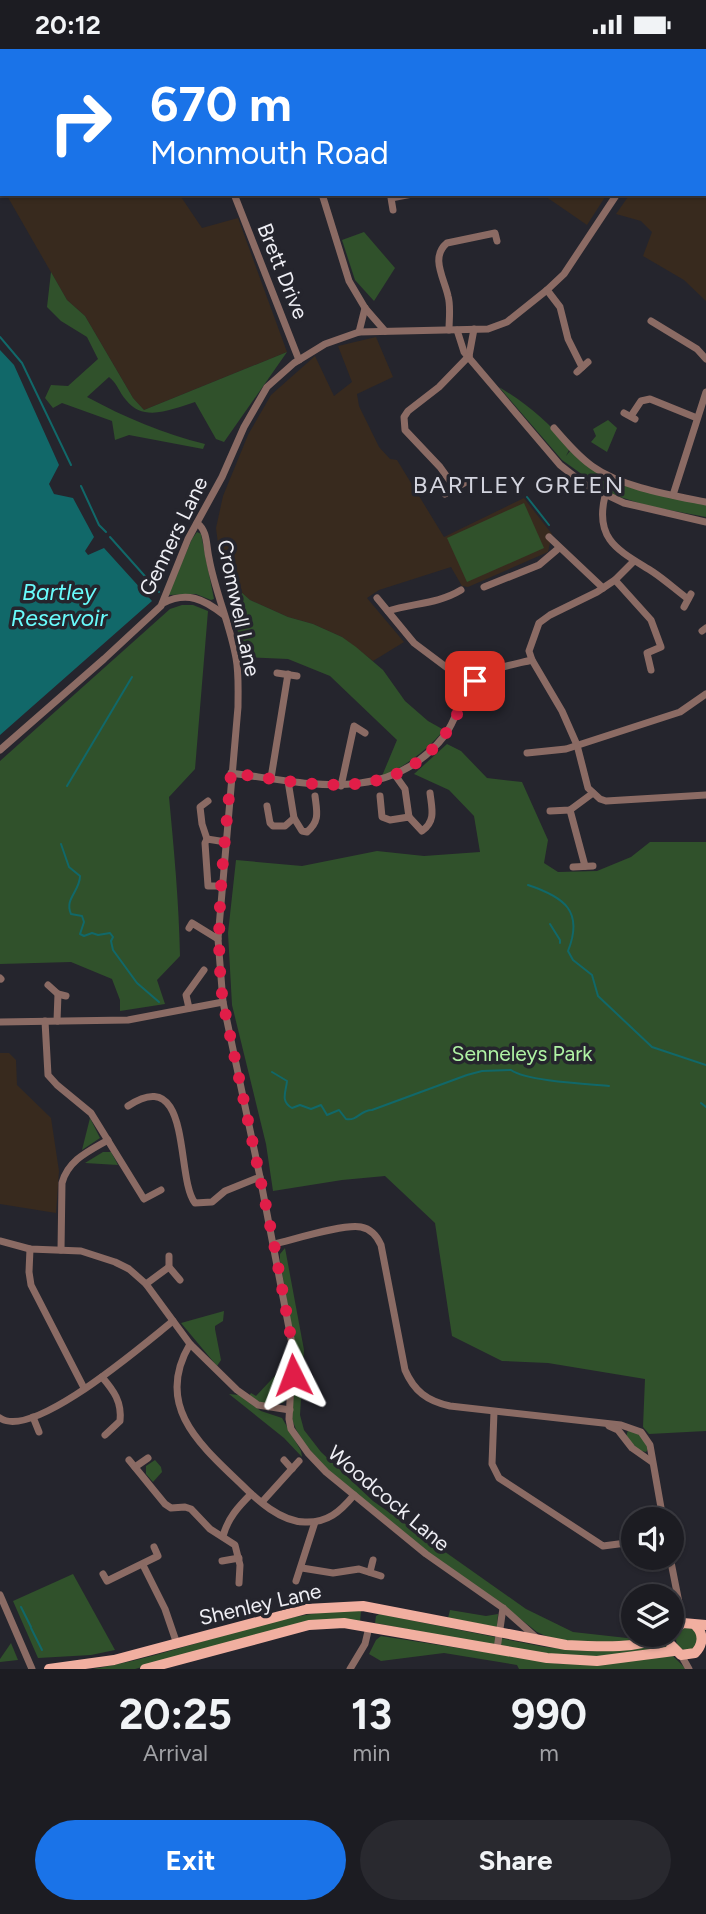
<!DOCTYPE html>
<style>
:root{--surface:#1c1c22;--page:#29292f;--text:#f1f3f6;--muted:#a0a1a5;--line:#3a3a40;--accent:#1a73e8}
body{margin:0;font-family:Figtree,sans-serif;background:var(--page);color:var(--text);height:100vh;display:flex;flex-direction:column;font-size:26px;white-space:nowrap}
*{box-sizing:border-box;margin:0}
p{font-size:23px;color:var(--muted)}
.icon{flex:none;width:38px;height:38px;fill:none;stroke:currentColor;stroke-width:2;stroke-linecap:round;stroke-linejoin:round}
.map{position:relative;height:1620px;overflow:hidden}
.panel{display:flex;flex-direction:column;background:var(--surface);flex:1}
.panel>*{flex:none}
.guide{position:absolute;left:0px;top:0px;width:707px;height:147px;box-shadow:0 2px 5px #0004,0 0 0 2px var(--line);background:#1a73e8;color:#fff;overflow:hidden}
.buttons{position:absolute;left:621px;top:1458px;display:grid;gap:14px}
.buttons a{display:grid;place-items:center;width:63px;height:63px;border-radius:50%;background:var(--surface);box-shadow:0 2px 5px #0004,0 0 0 2px var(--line);font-size:35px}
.pin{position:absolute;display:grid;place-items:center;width:60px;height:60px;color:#fff;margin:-30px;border-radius:14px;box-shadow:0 4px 10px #0006}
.me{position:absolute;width:77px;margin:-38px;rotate:357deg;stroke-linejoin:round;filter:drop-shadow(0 0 5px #0008)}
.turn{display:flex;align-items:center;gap:24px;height:147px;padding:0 35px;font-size:32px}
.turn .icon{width:91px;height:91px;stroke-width:2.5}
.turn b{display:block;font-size:49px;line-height:60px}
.eta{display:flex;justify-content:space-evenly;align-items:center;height:119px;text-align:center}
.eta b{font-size:42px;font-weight:700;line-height:49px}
.button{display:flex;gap:14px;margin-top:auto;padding:14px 35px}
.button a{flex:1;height:80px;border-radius:42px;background:var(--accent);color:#fff;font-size:28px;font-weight:700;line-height:80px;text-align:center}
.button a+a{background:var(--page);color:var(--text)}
.status{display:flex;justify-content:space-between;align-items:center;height:49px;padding:0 35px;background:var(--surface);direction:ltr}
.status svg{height:19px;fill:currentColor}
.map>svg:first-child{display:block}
.education{fill:#382a1e}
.green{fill:#30512b}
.water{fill:#116869}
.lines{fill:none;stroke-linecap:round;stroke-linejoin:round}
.stream{stroke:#116869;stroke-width:2}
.minor{stroke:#8b6b64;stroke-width:7}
.major{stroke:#f1afa0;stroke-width:10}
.route{stroke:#e11d48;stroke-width:12;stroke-dasharray:0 21.6}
.labels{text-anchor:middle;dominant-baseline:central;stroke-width:7;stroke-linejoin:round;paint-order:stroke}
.street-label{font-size:21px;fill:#eeeef4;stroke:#25252d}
.park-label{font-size:21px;fill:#aff2a4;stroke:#25252d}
.water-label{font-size:23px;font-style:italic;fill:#69fcfd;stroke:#25252d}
.quarter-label{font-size:24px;letter-spacing:2px;fill:#d3d4de;stroke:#25252d}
</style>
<div class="status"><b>20:12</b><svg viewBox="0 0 49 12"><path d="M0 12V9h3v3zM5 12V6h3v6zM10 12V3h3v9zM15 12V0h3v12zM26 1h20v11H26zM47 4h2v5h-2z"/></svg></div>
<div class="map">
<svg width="706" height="1620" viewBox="0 0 706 1620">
<rect width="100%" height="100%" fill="#25252d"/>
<!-- education -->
<g class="education">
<polygon points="706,71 706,252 684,231 643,207 652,183 641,172 616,165 630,145 705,145"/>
<polygon points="6,145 179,145 202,179 238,169 287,303 144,361 133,349 85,267 67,251"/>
<polygon points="542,145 607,145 587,176"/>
<polygon points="376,288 393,328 357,345 359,357 379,398 390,410 397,411 444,488 524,449 552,485 548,503 468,538 462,537 451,518 379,541 367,549 404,593 373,612 342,588 313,575 288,568 250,551 222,526 216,479 223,447 248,386 271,346 315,307 334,347 352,333 338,297"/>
<polygon points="0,1004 9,1004 16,1011 17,1036 51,1069 59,1122 56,1164 0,1155"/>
</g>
<!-- green -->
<g class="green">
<polygon points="364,183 395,219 374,252 355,231 342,191"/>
<path d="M51,223L67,251L85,267L133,349L144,361L287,303L224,393L216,390L195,353C172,360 144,374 126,351C119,343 117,334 109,328L87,348C124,368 164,385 205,395L203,400L129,386L115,391L112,372L62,354L53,359L45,349L51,336L68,337L98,310L87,288L61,272L47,258Z"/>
<path d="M499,338C529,356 548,373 570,399L566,407L570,402L591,419L610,431L604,441L562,411Z"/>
<polygon points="608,371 617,379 607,403 591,393 596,387 593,380"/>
<polygon points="615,431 706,455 706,468 648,457 608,444"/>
<polygon points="524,454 544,499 467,533 447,489"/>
<polygon points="197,483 201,485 214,550 211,551 196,545 168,546 192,490"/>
<path d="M222,526L250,551L288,568L313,575L342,588L356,598L383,621L405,652L428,672L444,681C428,700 404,719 382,727L397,691L330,627L288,610L245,608Z"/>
<path d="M182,556H193L208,562L195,720L169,748C174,801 179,854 180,907L157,931L165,955L120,962V951L112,930L71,913L0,915V712L170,560Z"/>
<polygon points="447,695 461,702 487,729 522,733 548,791 544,814 558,823 597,822 631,808 650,793 706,793 706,1382 649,1385 643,1378 645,1330 548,1314 502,1312 452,1287 435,1174 385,1127 342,1131 273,1142 266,1095 232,956 228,884 236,811 302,817 377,802 424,807 480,803 474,767 449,741 414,725"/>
<polygon points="90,1069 100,1089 82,1101"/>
<polygon points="103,1103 111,1103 118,1116 85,1114"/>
<path d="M285,1199L304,1301L300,1366L304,1381L321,1403L373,1452L526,1560L573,1583L627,1589L642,1586H665C626,1598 574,1601 537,1583C487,1542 303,1425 292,1369L296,1302L280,1212V1205Z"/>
<polygon points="224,1262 223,1272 215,1277 215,1280 221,1311 217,1317 181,1274"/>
<polygon points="286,1315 289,1315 288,1347 283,1354 262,1355 249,1347 251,1344 256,1347"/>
<polygon points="229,1345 239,1346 261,1362 282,1369 301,1402 302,1408 284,1389"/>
<polygon points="628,1381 632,1381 646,1390 648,1400 646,1403 638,1401 626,1388"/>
<polygon points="155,1411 161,1418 162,1423 153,1433 146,1425 146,1417"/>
<polygon points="73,1525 115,1601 91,1606 38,1609 13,1552"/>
<path d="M339,1561L361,1562L360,1573H309L135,1620H93C176,1606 255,1570 339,1561Z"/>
<polygon points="450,1561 486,1567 498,1565 497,1578 448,1569"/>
<polygon points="379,1565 545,1598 577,1601 668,1592 670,1599 599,1610 546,1606 375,1574 376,1567"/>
<circle cx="687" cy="1590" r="11"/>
<polygon points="381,1587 561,1615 587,1615 673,1607 686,1620 519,1620 517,1616 444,1604 381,1612 369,1605 376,1591"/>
<polygon points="11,1594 18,1611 0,1613 0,1610"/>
</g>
<!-- water -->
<polygon class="water" points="0,301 14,316 59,416 49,435 54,445 73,449 94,488 85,502 88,506 104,499 152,552 0,686"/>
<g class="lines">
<!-- stream -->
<g class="stream">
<polyline points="0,288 22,314 71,416"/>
<polyline points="81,437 99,476 106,483"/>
<polyline points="527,448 549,476"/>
<polyline points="110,488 159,543"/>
<polyline points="67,737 132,628"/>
<path d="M61,795L69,818L80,827C80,842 64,850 71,865L82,867L84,873L80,885L84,887L92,884L98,886L110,884L113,888L111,892L113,901L137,934L159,953"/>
<path d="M528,836C564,848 584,862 568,902L573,911L592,926L598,947L652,998L706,1016"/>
<polyline points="550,875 560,891 560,894"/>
<path d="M272,1023L287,1032C286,1043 280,1052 292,1059L300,1056L311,1060L321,1056L327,1066L339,1061L346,1070C358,1072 360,1061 372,1061L467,1026L482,1022L511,1021C526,1032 587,1035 609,1037"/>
<polyline points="701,1054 706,1058"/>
<polyline points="21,1558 31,1578"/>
<polyline points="31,1579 42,1601"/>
</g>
<!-- minor -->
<g class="minor">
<polyline points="46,0 47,2"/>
<polyline points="286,0 286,2"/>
<polyline points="447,0 452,2"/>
<polyline points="613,0 614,2"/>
<polyline points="93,2 100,0"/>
<polyline points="484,2 484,0"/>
<polyline points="498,2 499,0"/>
<polyline points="0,56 2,54"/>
<polyline points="705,57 706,57"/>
<polyline points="234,145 299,311"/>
<polyline points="322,145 349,232 365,259 385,282"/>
<polyline points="393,161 391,149 412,145"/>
<polyline points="547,241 560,258 568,290 582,318"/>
<polyline points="651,272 697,300 706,310"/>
<path d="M449,281C449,270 451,257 448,247C444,229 430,208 447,194L495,184L497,192"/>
<polyline points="457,281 464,303 560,416 584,435 624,454 706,473"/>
<polyline points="359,283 365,259"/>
<polyline points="469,307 474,280"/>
<polyline points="577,323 588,313"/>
<polyline points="624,364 635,370"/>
<polyline points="631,367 641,352 650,350 697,369"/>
<path d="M554,379C566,393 578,407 592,417C621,438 671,446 706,453"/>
<polyline points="455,439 440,418 405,381 404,368 408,362 439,338 469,307"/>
<polyline points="445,445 466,433"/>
<polyline points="673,446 706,343"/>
<path d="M605,447C594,492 620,502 653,523C665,531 676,541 688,550"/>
<path d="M197,474C208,482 206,497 209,509C215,543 230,575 236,609C239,625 238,641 238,658L218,890L223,953L260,1128L293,1300L289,1370L291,1380L308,1404L326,1423L426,1505L503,1559L539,1591"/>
<polyline points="549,488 603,539"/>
<polyline points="634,512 615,531 597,543 550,566 539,574 529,602 532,611 562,662 577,696 588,739 600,750 606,752 706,746"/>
<polyline points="615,531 651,571 661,598 647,604 651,621"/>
<polyline points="484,538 539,516 559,499"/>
<polyline points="377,549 414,594 470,636"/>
<path d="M163,554C187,542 204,550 224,566"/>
<polyline points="684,558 691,545"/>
<path d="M388,562C413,554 438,555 461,541"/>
<polyline points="702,582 706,579"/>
<polyline points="277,624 297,627"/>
<polyline points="0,701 104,610 161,557 188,490 222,428 244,378 267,338 294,314 325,295 359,283 488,280 507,273 547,241 564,225 617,145"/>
<polyline points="527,704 566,700 680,663 706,645"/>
<path d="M231,724C307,734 390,757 445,686C456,671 459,653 469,638C480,620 513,616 532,611"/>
<polyline points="395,726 405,740 409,768"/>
<polyline points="271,729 288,625"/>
<polyline points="288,732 294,769"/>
<polyline points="341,737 354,677 365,684"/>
<path d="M380,747L382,768L390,771L409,768L422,782C436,772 432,760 430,744"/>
<path d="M267,757L270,774L273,777H285L294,769L302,782L307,783C320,772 317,763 315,747"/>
<polyline points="570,761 585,817"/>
<polyline points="550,762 570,761 593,744"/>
<polyline points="207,790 202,775 200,758 208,752"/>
<polyline points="573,818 593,817"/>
<polyline points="222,837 208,837 205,794 207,790 226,793"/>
<polyline points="189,879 192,874 218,890"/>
<polyline points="0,929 1,930"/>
<polyline points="48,936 58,945 66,947"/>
<polyline points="189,959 186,946 204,921"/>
<polyline points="45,972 48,1026 57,1036 91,1064 144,1150 161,1141"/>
<polyline points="57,972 58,945"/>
<polyline points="0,973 128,971 223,953"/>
<path d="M128,1057C193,1014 175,1129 195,1154L212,1153L225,1142L260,1128"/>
<polyline points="0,1192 30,1200 81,1202 115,1213 129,1220 146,1235 190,1295 237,1341 258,1356 290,1361"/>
<path d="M274,1195C292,1191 345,1174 361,1178C371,1180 377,1187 381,1196L405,1321C414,1342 427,1352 450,1357L621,1376L641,1383L650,1396L663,1470"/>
<polyline points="30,1200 29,1223 31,1236 84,1339"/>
<path d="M61,1201L62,1134C68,1111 89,1102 108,1091"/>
<polyline points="169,1207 169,1218 180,1231"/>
<polyline points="146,1235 169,1218"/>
<path d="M190,1295C154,1356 199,1395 241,1435C257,1451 281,1473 305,1473C327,1474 340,1463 354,1446"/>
<path d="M102,1328C114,1342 122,1353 120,1372L105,1386"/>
<polyline points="494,1363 492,1415 499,1429 603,1497 634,1493"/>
<polyline points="33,1368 39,1383"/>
<path d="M0,1369C33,1392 145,1294 173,1272"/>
<polyline points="609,1377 618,1381 632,1399 652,1413"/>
<polyline points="129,1411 165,1455 171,1459 185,1458 191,1460 210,1480 235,1496 240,1516 239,1534"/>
<polyline points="284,1411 292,1420"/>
<polyline points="135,1418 148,1409"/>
<polyline points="262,1453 299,1412"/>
<path d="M223,1487C228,1469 238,1458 251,1445"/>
<polyline points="670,1508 683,1574"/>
<polyline points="222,1512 239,1509"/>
<polyline points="143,1516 165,1560 177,1595"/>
<polyline points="302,1519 333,1524 359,1520 381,1527"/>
<polyline points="370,1523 373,1511"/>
<polyline points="103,1525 107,1532 158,1507 154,1498"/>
<polyline points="296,1532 315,1473"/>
<polyline points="0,1546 32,1620"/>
<polyline points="497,1600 503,1559"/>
<polyline points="681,1606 689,1620"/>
<polyline points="350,1620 365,1595 369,1578"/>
</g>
<!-- major -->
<g class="major">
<polyline points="672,1582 683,1574 706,1576"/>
<path d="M671,1596L681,1606L695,1604C703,1596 704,1585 696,1577"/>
<path d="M49,1620L114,1611L306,1560L363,1557L566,1596C601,1598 638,1600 671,1586"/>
<polyline points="145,1620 309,1576 344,1574 547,1609 597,1612 674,1602"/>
</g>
</g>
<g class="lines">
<!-- route -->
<path class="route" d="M293,1326V1300L274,1195L223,953C213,877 225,800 231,724C312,735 400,759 452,675C459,663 464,649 470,636L475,632"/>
</g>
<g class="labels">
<!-- street labels -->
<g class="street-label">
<text transform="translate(283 222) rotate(68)">Brett Drive</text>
<text transform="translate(173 487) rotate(-64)">Genners Lane</text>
<text transform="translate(239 559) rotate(78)">Cromwell Lane</text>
<text transform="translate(389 1449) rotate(40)">Woodcock Lane</text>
<text transform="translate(260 1555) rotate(-13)">Shenley Lane</text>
</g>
<!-- park labels -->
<g class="park-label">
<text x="522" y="1004">Senneleys Park</text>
</g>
<!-- water labels -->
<g class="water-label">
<text x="59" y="543">Bartley<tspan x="59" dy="26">Reservoir</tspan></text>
</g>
<!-- quarter labels -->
<g class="quarter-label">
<text x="519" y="435">BARTLEY GREEN</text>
</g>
</g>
</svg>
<div class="buttons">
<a><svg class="icon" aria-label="sound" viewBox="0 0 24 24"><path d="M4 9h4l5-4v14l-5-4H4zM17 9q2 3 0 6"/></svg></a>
<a><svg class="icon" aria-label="layers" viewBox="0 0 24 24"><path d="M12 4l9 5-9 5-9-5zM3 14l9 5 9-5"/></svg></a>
</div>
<div class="pin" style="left:475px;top:632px;background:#d93025"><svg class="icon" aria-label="arrive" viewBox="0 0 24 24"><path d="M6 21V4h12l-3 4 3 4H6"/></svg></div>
<svg class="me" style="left:293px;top:1326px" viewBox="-20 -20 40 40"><path d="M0-17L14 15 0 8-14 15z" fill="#e11d48" stroke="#fff" stroke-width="4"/></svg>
<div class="guide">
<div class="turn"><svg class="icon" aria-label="right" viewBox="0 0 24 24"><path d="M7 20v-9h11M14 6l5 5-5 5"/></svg><div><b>670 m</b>Monmouth Road</div></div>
</div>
</div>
<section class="panel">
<div class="eta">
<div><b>20:25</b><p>Arrival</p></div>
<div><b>13</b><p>min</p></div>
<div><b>990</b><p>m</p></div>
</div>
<div class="button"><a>Exit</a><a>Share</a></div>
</section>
